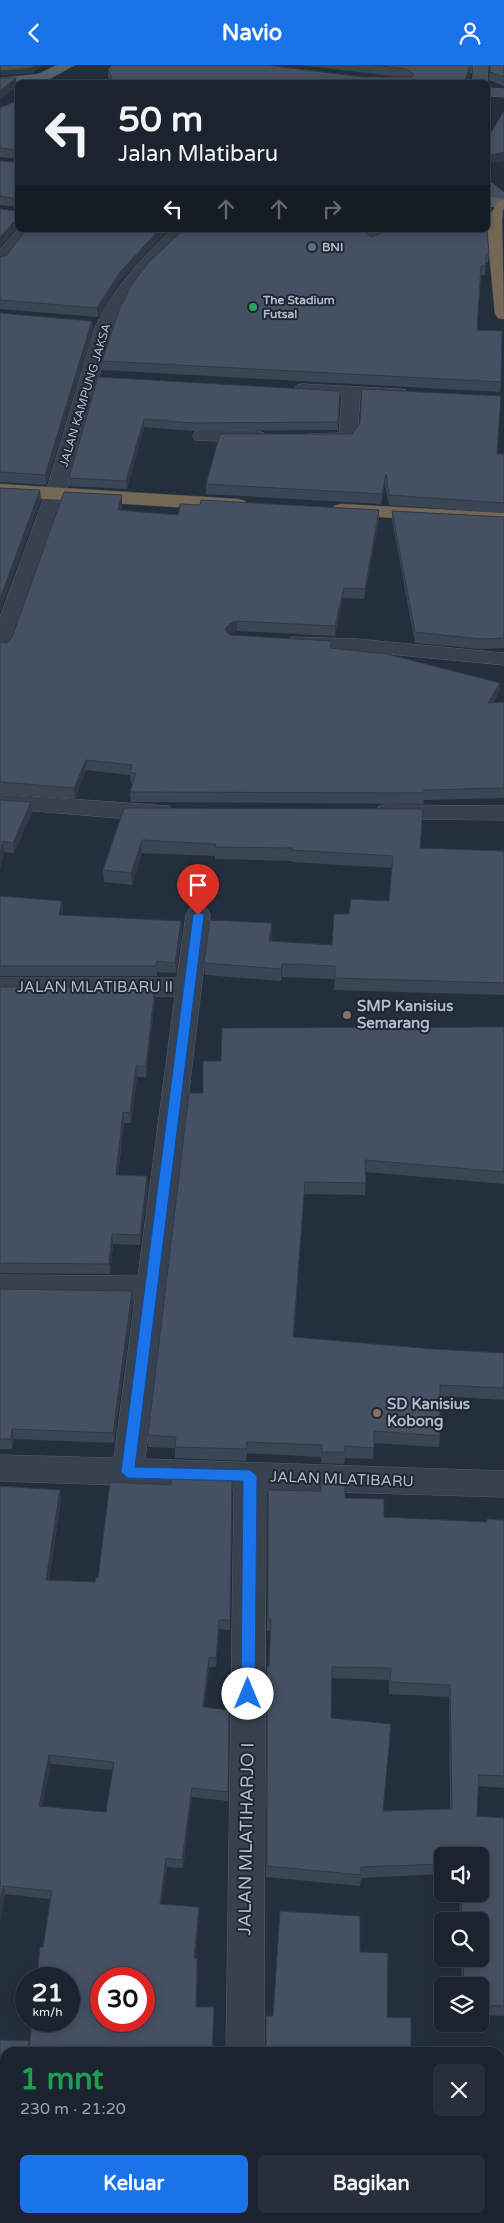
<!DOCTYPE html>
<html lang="id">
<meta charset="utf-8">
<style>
:root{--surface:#1b232e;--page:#282f3a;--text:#f1f3f6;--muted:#a0a4aa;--line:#39404a;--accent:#1a73e8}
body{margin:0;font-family:"Varela Round",sans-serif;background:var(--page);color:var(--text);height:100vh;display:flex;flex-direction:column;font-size:19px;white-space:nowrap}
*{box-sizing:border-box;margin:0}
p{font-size:16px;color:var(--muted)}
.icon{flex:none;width:28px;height:28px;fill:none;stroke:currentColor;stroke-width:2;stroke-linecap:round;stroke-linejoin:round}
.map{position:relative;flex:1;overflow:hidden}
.details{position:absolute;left:0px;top:1982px;width:505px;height:176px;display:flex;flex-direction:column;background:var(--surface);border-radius:15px 15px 0 0;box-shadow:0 2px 12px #0003,0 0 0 1px var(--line)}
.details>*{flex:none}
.guide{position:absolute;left:15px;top:15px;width:475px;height:152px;border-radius:8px;box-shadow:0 2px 12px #0003,0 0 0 1px var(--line);background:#1b232e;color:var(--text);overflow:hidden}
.controls{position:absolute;left:434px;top:1782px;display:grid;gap:10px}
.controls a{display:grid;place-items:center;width:55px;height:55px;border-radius:8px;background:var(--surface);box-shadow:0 2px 12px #0003,0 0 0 1px var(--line);font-size:25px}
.speed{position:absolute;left:15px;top:1902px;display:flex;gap:10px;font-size:25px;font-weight:700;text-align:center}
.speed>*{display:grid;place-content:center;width:65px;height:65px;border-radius:50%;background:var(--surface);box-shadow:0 2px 12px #0003,0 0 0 1px var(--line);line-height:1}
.speed small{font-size:12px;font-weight:400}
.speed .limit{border:8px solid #d22;background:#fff;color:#111}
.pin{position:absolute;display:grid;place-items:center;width:42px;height:42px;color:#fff;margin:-51px -21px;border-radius:50% 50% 50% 0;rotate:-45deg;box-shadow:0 0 5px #0007}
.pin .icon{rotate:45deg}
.me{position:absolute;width:55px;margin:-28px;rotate:0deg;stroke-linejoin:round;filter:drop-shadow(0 0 4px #0008)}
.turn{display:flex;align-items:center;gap:18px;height:105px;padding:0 20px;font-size:22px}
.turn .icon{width:65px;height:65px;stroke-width:2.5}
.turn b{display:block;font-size:35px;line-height:42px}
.lanes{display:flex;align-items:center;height:48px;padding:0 20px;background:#0003;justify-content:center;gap:25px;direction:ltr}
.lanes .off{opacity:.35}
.round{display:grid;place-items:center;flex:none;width:52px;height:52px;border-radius:8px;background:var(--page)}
.summary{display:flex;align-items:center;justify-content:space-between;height:85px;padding:0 20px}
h1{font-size:30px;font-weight:700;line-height:38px;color:#1e9e55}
.action{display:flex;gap:10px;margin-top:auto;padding:10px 20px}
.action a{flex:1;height:58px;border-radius:8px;background:var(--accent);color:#fff;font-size:20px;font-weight:700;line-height:58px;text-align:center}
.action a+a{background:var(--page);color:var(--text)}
header{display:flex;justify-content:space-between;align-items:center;height:65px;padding:0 20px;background:var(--accent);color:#fff;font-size:22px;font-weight:700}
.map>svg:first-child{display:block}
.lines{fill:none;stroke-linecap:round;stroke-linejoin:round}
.street-casing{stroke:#565f6c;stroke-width:1}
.secondary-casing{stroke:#565f6c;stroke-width:1}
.primary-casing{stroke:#414a57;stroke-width:1}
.highway-casing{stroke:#434c59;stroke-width:1}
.street{fill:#38414e;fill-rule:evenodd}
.secondary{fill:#465061;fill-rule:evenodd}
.primary{fill:#56606e;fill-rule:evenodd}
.highway{fill:#746855;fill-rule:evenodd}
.wall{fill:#3b4654;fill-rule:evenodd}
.shaded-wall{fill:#303945}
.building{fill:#455162;stroke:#303945;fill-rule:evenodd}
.route{fill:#1a73e8;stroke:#114b97}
.service-dot{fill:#5c6f8a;stroke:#1d2633;stroke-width:2}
.leisure-dot{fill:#2e9e5b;stroke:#1d2633;stroke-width:2}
.education-dot{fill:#8d6e63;stroke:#1d2633;stroke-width:2}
.labels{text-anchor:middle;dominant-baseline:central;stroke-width:4;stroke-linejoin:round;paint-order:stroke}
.far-poi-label{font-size:12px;font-weight:bold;fill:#b4bcc9;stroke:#1d2633;text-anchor:start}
.far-street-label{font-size:12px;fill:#b4bcc9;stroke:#1d2633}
.street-label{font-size:15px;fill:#b4bcc9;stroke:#1d2633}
.poi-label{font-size:15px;font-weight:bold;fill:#b4bcc9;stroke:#1d2633;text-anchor:start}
.near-street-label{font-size:18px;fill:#b4bcc9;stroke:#1d2633}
</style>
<header><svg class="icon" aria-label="back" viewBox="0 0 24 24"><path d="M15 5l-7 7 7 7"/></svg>Navio<svg class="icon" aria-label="person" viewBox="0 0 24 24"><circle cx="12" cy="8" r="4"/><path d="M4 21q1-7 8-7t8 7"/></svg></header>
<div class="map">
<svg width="504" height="2158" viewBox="0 0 504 2158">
<rect width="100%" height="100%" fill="#242f3e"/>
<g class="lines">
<defs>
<g id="street">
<polygon points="18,165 34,165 6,198 0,200 0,185"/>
<path d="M171,165H188L146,207L124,237L114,260L65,430L11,581L8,586L0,587V552L45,430L96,260C115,221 140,195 171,165Z"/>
<polygon points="370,165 386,165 378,177 372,179 364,174"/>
<path d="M303,319L400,324L406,325L409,329L406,333L400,334L360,332L357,371C348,384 320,380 306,377L304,373L306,369L339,368L342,331L297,328L294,324L297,320Z"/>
<polygon points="202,365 257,366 264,368 266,372 264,376 257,378 195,375 193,371 195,367"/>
<polygon points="294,572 357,574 504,588 504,600 357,586 287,582 283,578 287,574"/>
<polygon points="0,729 169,741 173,746 169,751 161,753 117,753 0,743"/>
<polygon points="386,740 504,741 504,755 386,754 378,752 374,747 378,742"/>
<polygon points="198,842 207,844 210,850 145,1394 504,1406 504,1432 266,1425 264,1988 226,1988 234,1424 0,1416 0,1390 114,1393 135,1234 0,1232 0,1210 138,1211 175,931 0,931 0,913 177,913 186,850 189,844"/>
<polygon points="224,2154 264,2154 265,2158 223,2158"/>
</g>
<g id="secondary">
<polygon points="474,0 488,0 487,18 473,18"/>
<polygon points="488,23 504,24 504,32 488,31"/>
<polygon points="488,117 493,119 504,128 504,144 498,142 488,130"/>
</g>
<g id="primary">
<polygon points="57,0 75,0 46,16 0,21 0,13 38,9"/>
<polygon points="488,131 504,134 504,144 488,141"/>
</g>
<g id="highway">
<polygon points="504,135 502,155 504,254 498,253 495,249 487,165 488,153 498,137"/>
<polygon points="0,419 238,434 245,436 248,440 245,444 238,446 0,431"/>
<polygon points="341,439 504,448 504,460 334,449 331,445 334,441"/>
</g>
</defs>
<!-- street casing -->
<use href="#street" class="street-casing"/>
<!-- secondary casing -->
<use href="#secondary" class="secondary-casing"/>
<!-- primary casing -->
<use href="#primary" class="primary-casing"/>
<!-- highway casing -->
<use href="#highway" class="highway-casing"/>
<!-- street -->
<use href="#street" class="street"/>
<!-- secondary -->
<use href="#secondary" class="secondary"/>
<!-- primary -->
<use href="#primary" class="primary"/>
<!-- highway -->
<use href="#highway" class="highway"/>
</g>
<!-- wall -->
<g class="wall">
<polygon points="299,0 473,0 472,9 470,8 466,18 111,18 108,13 108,4 363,12 400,12"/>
<polygon points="490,0 504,0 504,21 489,15"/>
<polygon points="18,35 18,94 0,92 0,43"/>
<polygon points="0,96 18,97 18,142 0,140"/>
<polygon points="0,144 18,146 18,164 17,164 0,182"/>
<polygon points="26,165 169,165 159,174 120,216 98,252 0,244 0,192 7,190"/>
<polygon points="368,165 366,168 371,172 489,189 488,198 486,198 485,210 481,210 477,265 501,317 500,327 102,305 102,296"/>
<polygon points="0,248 93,266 46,420 0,417"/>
<polygon points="98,312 340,326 338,365 193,366 144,362 127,424 69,421 69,413"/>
<polygon points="497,389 504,389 504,448 389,440 385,419 381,439 206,429 206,419"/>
<polygon points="122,430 122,440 121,445 178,450 379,445 379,455 364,534 343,533 335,571 237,566 229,569 230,570 332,583 500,618 499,628 493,638 504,637 504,733 424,735 423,739 131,737 130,727 133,718 131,718 130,710 86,705 75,734 0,728 0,577 7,578"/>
<polygon points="392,446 504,452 504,583 480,584 415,578 392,455"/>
<polygon points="0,735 32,748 14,788 4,787 0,804"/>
<polygon points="124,743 420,783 504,786 504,930 334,925 335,914 282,912 281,916 205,910 204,898 272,870 271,876 332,880 349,849 389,836 392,803 292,797 292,796 215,794 215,791 142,788 132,820 104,817 103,805"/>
<polygon points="0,831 62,836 63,847 62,850 181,856 182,866 176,908 157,907 157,911 0,911"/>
<polygon points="0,922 155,922 155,933 146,1012 137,1012 131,1058 124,1058 118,1110 148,1121 140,1180 113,1179 110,1209 0,1208"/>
<polygon points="504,962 504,1119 366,1107 365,1130 304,1129 294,1272 433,1284 504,1288 504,1335 440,1331 440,1371 439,1382 374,1378 373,1394 345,1393 344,1399 321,1398 321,1392 247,1388 246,1396 175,1393 175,1383 148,1382 148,1370 203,1028 221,996"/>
<polygon points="0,1224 132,1226 133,1236 114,1378 14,1374 12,1384 0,1384"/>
<path d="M171,1414L232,1416L230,1565L219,1564L216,1602H209L204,1643L229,1645L228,1736L192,1732L183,1803L167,1802L161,1839L199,1842V1850L195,1893H197L198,1901L196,1942H214L212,1988H5V2154H196V2158H0V1975L29,1976L30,1980L32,1956H69V1914H37L40,1882H43L50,1834L5,1829L0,1855V1421L60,1425L61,1435L49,1515L95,1517L96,1512L98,1513L110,1417L171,1420ZM51,1699L113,1705L106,1747L42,1741ZM101,1914H144V1956H101Z"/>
<path d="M268,1425L345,1433L384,1452L487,1457V1454L504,1455V1723L478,1721L477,1751L504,1753V1951L480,1950V1921H462L461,1894H480V1856H460L459,1829H480V1791H442V1809L361,1813L360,1821L266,1812L267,1601H269L271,1566H267ZM332,1613L389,1615V1629L449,1632L450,1744L383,1746L331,1653Z"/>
</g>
<!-- shaded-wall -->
<g class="shaded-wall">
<polygon points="36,0 42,0 33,8 1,11 1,6"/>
<polygon points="470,0 470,8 466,18 464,18"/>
<polygon points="16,13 17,21 0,35 0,26"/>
<polygon points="504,87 504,96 488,99 488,91"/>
<polygon points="16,155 17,164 0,182 0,172"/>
<polygon points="159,165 169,165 159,174 120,216 98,252 97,243 120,207"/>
<polygon points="92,256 93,266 46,420 45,410"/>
<polygon points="144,354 144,362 127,424 126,416"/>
<polygon points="386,409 385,419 381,439 382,429"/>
<polygon points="40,425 41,435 0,547 0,534"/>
<polygon points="122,430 122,440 118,455 118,445"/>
<polygon points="379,445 379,455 364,534 365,524"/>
<polygon points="344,523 343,533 335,571 335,561"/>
<polygon points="237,556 237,566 229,569 225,565 229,559"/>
<polygon points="500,618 499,628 487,648 488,638"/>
<polygon points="86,695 86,705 75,734 74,723"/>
<polygon points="31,737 32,748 14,788 13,778"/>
<polygon points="142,775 142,788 132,820 131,808"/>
<polygon points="3,776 4,787 0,804 0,789"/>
<polygon points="62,836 63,847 60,860 59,850"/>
<polygon points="181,856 182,866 176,908 175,898"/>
<polygon points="272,858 272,870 269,888 269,876"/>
<polygon points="282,899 282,912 281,916 281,904"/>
<polygon points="155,922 155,933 146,1012 146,1001"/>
<polygon points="136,1001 137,1012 131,1058 130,1048"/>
<polygon points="123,1047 124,1058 116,1120 116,1110"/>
<polygon points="147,1111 148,1121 140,1180 140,1170"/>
<polygon points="305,1117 304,1129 293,1284 293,1272"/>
<polygon points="112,1169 113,1179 110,1209 109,1199"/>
<polygon points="132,1226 133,1236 114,1378 113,1368"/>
<polygon points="12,1364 14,1374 12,1384 11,1374"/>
<polygon points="60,1425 61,1435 47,1524 46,1515"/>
<polygon points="219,1555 219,1564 216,1602 216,1593"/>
<polygon points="209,1592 209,1602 203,1652 203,1642"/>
<polygon points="49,1690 51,1699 41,1750 39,1741"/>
<polygon points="192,1723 192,1732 183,1803 182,1795"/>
<polygon points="166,1793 167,1802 160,1847 160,1839"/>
<polygon points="3,1821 5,1829 0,1855 0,1837"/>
<polygon points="199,1842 199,1850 195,1901 194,1893"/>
<polygon points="197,1893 198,1901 196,1950 196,1942"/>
<polygon points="29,1976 31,1985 29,1985 30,1988 27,1988"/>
</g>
<!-- building -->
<g class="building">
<polygon points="0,0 36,0 32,3 1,6 0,6"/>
<polygon points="112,0 266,0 363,12 412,12 414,9 406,4 372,0 472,0 472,1 470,0 464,18 114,18 108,4"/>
<polygon points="490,0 504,0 504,12 490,7"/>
<polygon points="0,13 16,13 0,26"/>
<polygon points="18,35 18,85 0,83 0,43"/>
<polygon points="504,46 504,87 488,91 488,72"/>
<polygon points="0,96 18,97 18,134 0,131"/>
<polygon points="488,139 490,139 488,149"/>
<polygon points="0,144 18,146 18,155 16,155 0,172"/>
<polygon points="26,165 159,165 120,207 97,243 0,235 0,192 7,190"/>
<polygon points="183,165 363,165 371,172 380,169 382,165 487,165 489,189 486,189 486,201 481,201 477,265 502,266 501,317 102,296 119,245 131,221 148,198"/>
<polygon points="0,248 92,256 45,410 0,407"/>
<polygon points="98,312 340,326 338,357 193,358 144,354 126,416 69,413"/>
<polygon points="362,324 501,331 497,389 504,389 504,438 389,430 386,409 382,429 206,419 220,369 352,369 360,358"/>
<polygon points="0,423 40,425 0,534"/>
<polygon points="64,427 122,430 118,445 178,450 180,439 200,440 201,435 379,445 365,524 344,523 335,561 237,556 229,559 225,565 230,570 332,576 330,583 387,589 500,618 488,638 504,637 504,723 424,725 424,728 130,727 136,708 130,708 132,700 86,695 74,723 0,717 0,577 7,578 12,572"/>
<polygon points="392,446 504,452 504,573 481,574 415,567"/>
<polygon points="0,735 31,737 13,778 3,776 0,789"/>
<polygon points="124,743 423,744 420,783 504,786 504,918 335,913 335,901 282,899 281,904 204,898 210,855 272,858 269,876 332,880 334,849 349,849 351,834 389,836 393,791 292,785 292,783 215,782 216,779 142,775 131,808 103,805"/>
<polygon points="0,831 62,836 59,850 181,856 175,898 157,896 156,901 0,901"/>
<polygon points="0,922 155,922 146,1001 136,1001 130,1048 123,1047 116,1110 147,1111 140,1170 112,1169 109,1199 0,1198"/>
<polygon points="504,962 504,1107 365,1095 366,1118 305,1117 293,1272 433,1284 504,1288 504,1323 440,1320 440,1371 374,1366 374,1383 345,1381 345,1387 322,1387 322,1380 247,1377 246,1384 175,1382 176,1372 148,1370 189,1028 203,1028 203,996 221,996 222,963"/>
<polygon points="0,1224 132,1226 113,1368 12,1364 11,1374 0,1374"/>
<path d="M171,1414L232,1416L230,1555H219L216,1593L209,1592L203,1642L229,1645L228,1727L192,1723L182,1795L166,1793L160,1839L199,1842L194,1893H197L196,1942H214L212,1988H131L29,1985L32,1956H69V1914H37L40,1882H43L52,1826L3,1821L0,1837V1421L60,1425L46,1515L95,1517L96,1512L98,1513L110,1417L171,1420ZM49,1690L114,1697L106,1747L39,1741ZM101,1914H144V1956H101Z"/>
<path d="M321,1416L345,1417V1433L384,1434V1452L487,1457V1454L504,1455V1711L479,1710L477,1751L504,1753V1941L480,1940V1921H464L463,1894H480V1856H462L461,1829H480V1791H442V1799L361,1802V1810L267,1801V1601H269L271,1554H268V1425L321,1426ZM332,1602L391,1603L390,1617L450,1620L452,1744L383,1746L391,1659L331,1653Z"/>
<polygon points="280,1846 360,1851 360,1887 388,1888 387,1952 411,1953 411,1988 259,1988 259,1982 266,1980 266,1951 273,1951"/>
<polygon points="0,1975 29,1976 27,1988 5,1988 5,2154 196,2154 196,2158 0,2158"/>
</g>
<!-- route -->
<polygon class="route" points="198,847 204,850 135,1402 250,1405 257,1411 255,1629 253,1634 248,1636 243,1634 241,1629 243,1416 128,1413 121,1407 193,850"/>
<!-- markers -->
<circle class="service-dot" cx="312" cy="182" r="5"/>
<circle class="leisure-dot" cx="253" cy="242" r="5"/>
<g class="education-dot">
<circle cx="347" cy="950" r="5"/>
<circle cx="377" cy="1348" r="5"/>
</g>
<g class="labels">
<!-- far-poi labels -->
<g class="far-poi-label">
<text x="322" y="182">BNI</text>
<text x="263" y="235">The Stadium<tspan x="263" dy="14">Futsal</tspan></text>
</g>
<!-- far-street labels -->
<g class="far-street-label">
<text transform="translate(85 330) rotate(-73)">JALAN KAMPUNG JAKSA</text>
</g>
<!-- street labels -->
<g class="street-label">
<text x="95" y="922">JALAN MLATIBARU II</text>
<text transform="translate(342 1414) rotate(2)">JALAN MLATIBARU</text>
</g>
<!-- poi labels -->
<g class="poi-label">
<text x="357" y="941">SMP Kanisius<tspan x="357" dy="17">Semarang</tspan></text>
<text x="387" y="1339">SD Kanisius<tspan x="387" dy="17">Kobong</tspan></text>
</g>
<!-- near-street labels -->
<g class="near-street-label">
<text transform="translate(246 1774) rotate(-89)">JALAN MLATIHARJO I</text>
</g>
</g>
</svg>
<div class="controls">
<a><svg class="icon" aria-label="sound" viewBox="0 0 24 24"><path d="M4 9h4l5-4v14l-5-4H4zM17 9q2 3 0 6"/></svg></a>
<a><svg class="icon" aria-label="search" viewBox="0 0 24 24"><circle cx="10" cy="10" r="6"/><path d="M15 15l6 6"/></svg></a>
<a><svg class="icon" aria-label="layers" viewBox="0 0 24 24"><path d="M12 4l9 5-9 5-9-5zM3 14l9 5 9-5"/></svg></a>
</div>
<div class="speed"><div>21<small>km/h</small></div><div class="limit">30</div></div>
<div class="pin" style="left:198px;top:850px;background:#d93025"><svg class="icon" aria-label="arrive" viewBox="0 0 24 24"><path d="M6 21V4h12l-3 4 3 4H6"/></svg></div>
<svg class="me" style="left:248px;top:1629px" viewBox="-20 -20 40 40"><circle r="19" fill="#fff"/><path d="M0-13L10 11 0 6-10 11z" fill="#1a73e8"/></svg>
<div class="guide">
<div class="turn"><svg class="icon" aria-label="left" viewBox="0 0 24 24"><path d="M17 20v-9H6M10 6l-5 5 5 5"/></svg><div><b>50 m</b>Jalan Mlatibaru</div></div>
<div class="lanes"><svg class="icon" aria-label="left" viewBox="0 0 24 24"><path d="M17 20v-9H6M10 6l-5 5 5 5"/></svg><svg class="icon off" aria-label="ahead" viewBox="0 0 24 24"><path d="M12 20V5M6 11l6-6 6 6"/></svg><svg class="icon off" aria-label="ahead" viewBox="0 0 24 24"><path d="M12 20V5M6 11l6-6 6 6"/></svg><svg class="icon off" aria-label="right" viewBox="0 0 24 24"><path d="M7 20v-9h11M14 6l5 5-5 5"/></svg></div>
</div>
<section class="details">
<div class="summary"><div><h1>1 mnt</h1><p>230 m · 21:20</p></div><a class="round"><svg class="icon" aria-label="close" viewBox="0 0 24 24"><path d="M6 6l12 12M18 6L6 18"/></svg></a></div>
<div class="action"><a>Keluar</a><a>Bagikan</a></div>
</section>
</div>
